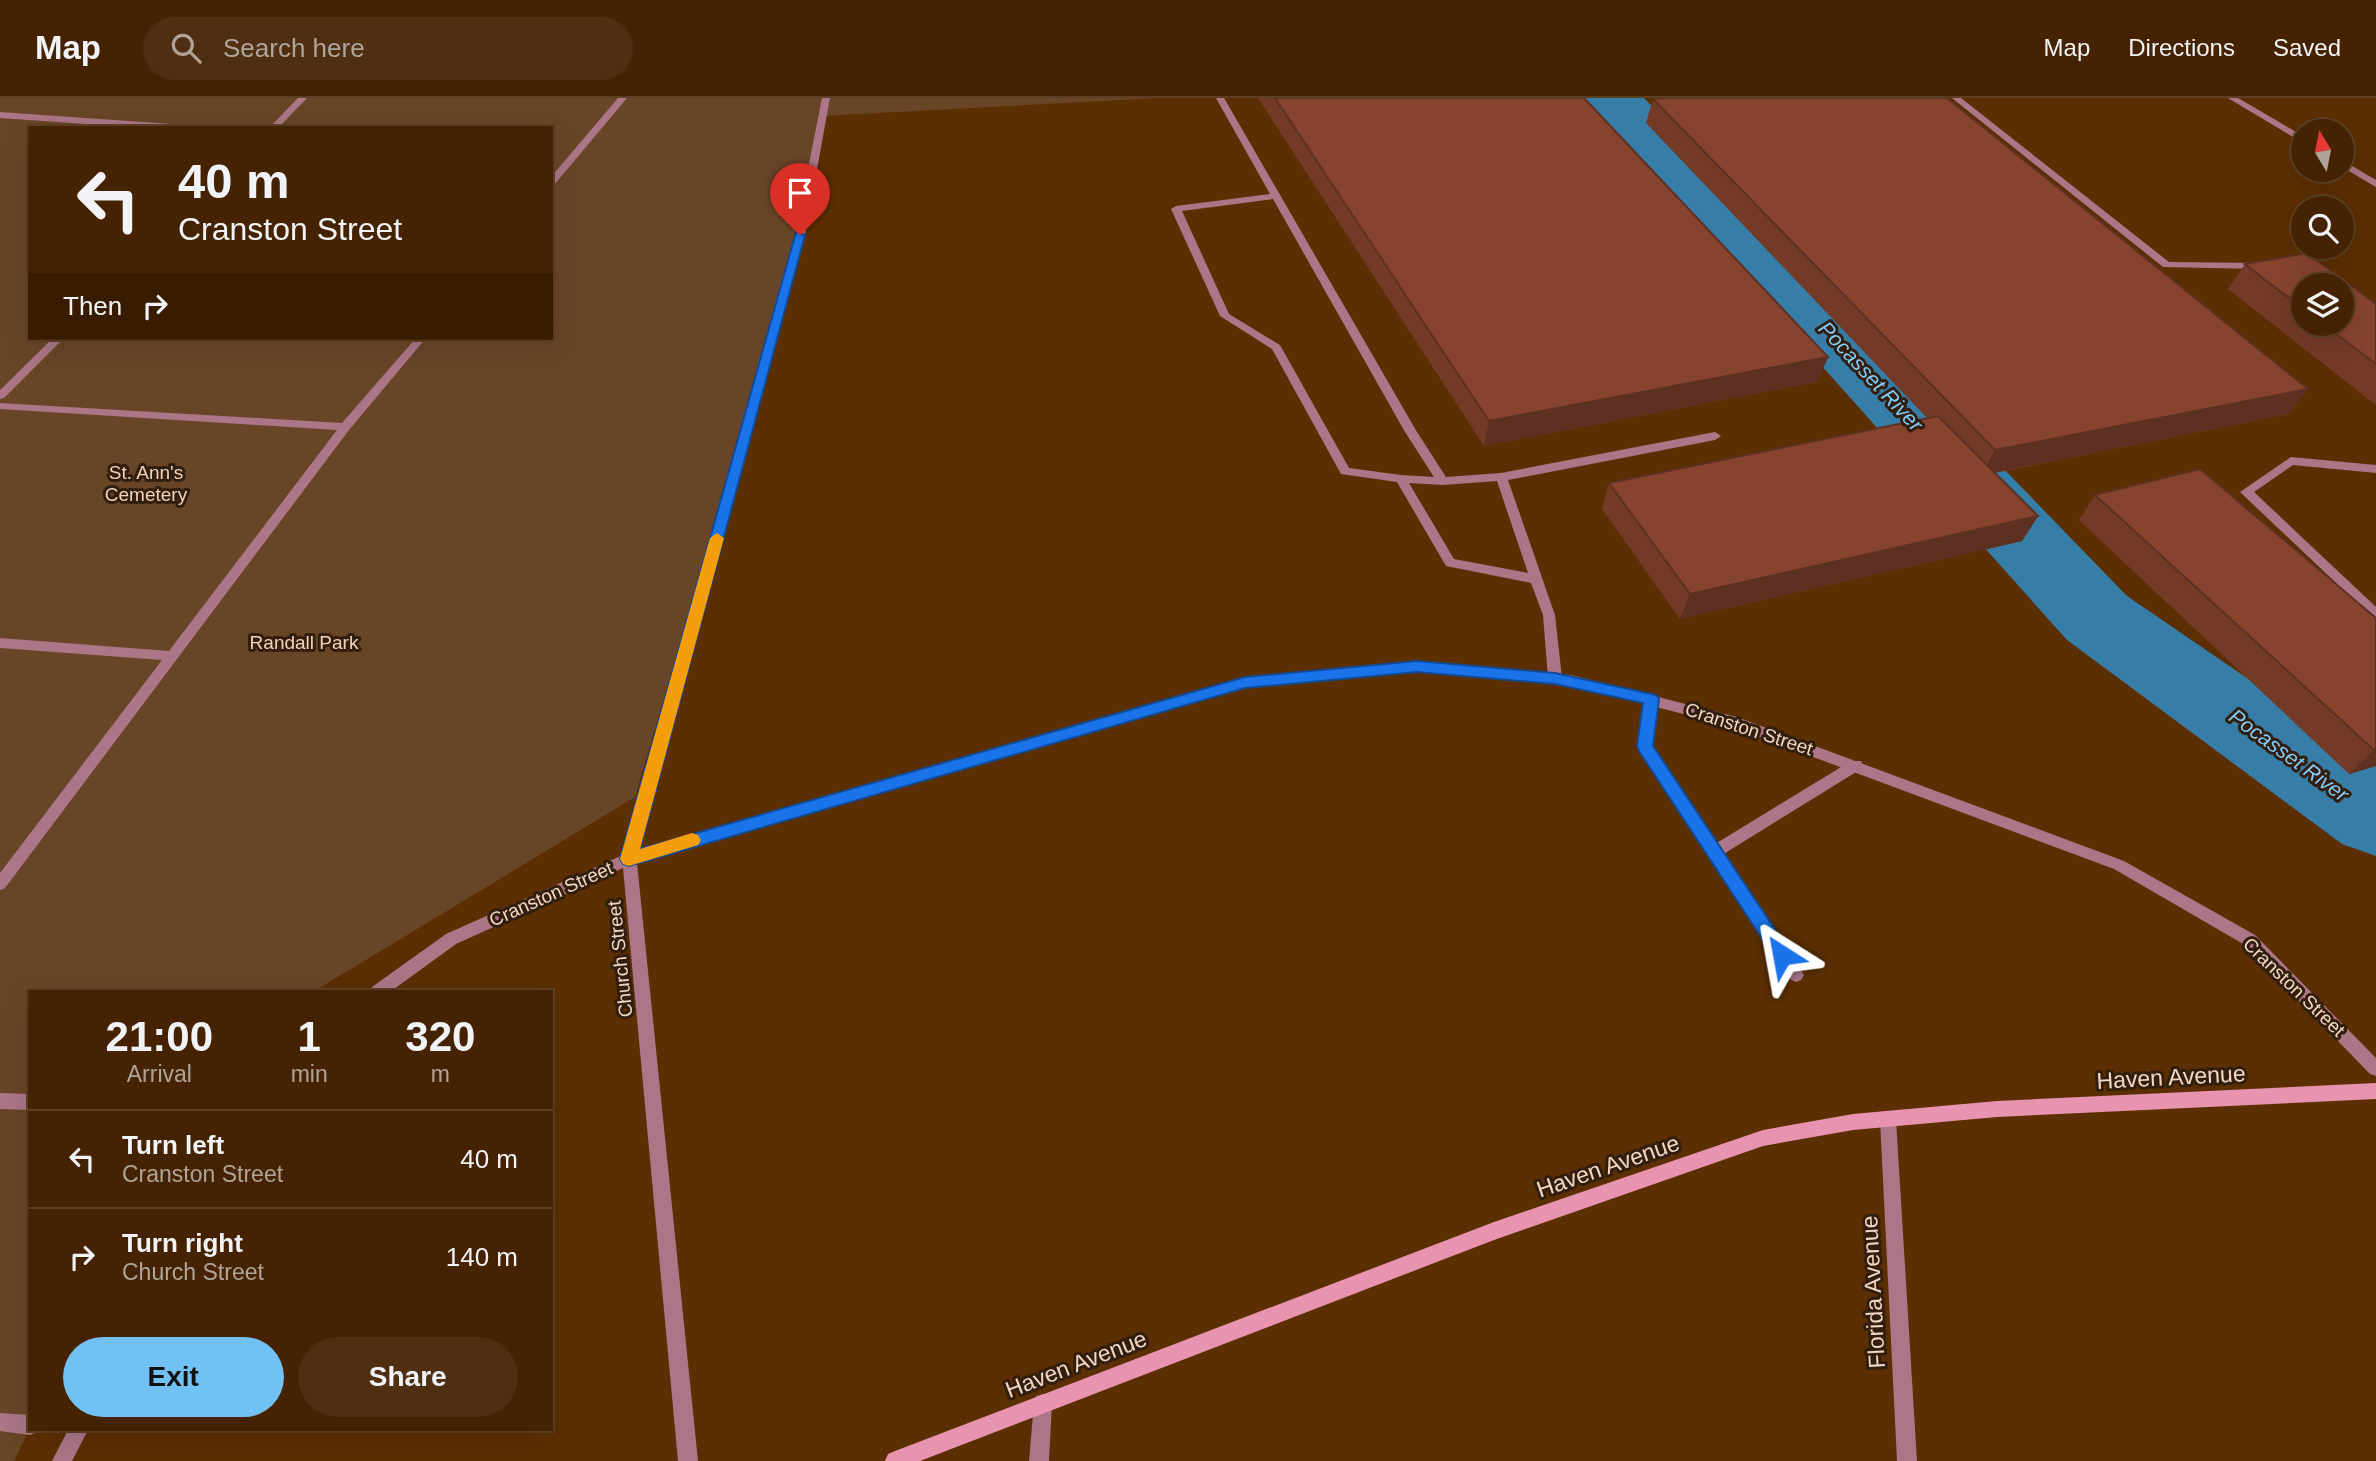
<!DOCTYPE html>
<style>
:root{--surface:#452302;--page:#4f2f11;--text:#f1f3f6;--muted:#b0a499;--line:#5d4024;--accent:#71c1f5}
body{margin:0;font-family:Arial,sans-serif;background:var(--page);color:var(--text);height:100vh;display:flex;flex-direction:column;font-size:26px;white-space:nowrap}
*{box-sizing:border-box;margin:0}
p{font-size:23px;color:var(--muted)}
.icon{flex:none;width:38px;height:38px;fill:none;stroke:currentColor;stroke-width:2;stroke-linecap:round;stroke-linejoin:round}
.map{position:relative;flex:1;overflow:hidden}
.details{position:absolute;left:28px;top:892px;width:525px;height:441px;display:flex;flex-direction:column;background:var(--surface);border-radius:0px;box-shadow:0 7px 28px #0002,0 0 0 2px var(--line)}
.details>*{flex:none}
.guide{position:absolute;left:28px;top:28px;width:525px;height:214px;border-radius:0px;box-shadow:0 7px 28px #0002,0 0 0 2px var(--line);background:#452302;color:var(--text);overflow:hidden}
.needle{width:46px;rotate:350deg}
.buttons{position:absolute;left:2291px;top:21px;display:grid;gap:14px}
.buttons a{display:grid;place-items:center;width:63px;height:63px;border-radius:50%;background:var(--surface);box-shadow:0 7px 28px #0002,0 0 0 2px var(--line);font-size:35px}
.pin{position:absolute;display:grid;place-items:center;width:60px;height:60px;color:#fff;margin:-72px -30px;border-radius:50% 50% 50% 0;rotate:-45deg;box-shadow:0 0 7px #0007}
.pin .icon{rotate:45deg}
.me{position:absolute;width:77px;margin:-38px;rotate:326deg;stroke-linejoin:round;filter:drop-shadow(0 0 5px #0008)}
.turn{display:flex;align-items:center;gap:24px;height:147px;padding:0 35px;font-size:32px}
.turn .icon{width:91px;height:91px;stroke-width:2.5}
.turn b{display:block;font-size:49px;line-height:60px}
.then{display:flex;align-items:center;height:66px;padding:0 35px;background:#0003;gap:14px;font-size:26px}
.eta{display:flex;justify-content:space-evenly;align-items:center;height:119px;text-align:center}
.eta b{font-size:42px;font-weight:700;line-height:49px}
.cta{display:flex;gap:14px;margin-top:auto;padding:14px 35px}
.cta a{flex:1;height:80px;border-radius:42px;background:var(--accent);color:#111;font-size:28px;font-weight:700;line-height:80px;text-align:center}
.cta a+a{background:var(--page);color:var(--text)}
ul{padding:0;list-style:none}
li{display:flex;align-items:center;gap:21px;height:98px;padding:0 35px;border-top:2px solid var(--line)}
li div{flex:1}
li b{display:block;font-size:26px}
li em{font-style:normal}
header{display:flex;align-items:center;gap:42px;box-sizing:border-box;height:98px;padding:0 35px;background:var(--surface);border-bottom:2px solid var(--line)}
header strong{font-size:33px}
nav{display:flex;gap:38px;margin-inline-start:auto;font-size:24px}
.search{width:490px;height:63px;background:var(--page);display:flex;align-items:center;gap:18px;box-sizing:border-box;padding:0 24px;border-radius:38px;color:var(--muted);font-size:26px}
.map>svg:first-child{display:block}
.green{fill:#694527;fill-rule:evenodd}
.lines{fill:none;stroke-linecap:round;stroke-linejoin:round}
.river{fill:#367da8;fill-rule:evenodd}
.lane{fill:#ab7687;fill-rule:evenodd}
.street{fill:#ab7687;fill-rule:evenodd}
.secondary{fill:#e894b0;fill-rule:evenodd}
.wall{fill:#733a28;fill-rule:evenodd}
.shaded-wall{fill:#5e3021}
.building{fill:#86442f;stroke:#5e3021;stroke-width:2}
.route{fill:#1a73e8;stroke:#114b97;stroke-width:2}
.slow{fill:#f59e0b}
.labels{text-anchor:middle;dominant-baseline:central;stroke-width:6;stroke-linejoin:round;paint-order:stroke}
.park-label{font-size:19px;fill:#f4d2b9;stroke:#321e0e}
.street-label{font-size:19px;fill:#f3d7c2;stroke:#321e0e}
.water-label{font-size:21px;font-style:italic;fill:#82cdfd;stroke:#321e0e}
.near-street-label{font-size:23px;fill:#f3d7c2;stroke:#321e0e}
</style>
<header>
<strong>Map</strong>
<div class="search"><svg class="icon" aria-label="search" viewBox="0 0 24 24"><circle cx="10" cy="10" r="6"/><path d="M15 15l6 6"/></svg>Search here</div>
<nav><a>Map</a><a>Directions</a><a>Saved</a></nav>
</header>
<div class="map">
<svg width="2376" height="1363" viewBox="0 0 2376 1363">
<rect width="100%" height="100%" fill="#5c2f02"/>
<!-- green -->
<path class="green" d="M0,0H1158L822,18L800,137L635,699L313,894H30V1330L14,1363H0ZM30,30H551V240H30Z"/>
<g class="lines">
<!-- river -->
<polygon class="river" points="1582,0 1644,0 2127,498 2376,668 2376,758 2342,746 2067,542"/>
<!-- lane -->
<g class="lane">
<polygon points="298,0 307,0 278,30 269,30"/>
<polygon points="618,0 627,0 554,87 551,88 551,79"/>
<path d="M1216,0H1224L1417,334L1446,379L1501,375L1715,334L1721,338L1715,342L1508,382L1555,517L1562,580L1560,583L1555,585L1548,580L1543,517L1531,485L1446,468L1397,384L1341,376L1272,251L1220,218L1171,111L1176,108L1270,96ZM1273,101L1405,334L1434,379L1401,377L1349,370L1280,247L1229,216L1182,113ZM1497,383L1528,475L1454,461L1409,385L1443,387Z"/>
<polygon points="1952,0 1961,0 2169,164 2260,165 2265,168 2260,171 2163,169"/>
<polygon points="2228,0 2238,0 2303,38 2303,45"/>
<polygon points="0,14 186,27 190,30 144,30 0,20"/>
<polygon points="2342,62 2376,82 2376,89 2342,69"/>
<polygon points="53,240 64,240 4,300 0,301 0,292"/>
<polygon points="416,240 426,240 349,332 5,790 0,792 0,775 162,562 0,550 0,540 169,553 337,332 0,311 0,305 342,325"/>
<polygon points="2291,359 2376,367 2376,375 2293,367 2254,394 2376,509 2376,521 2372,519 2240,394"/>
<polygon points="1651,596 1658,601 1652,647 1715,746 1851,663 1861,663 1863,667 1861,671 1722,757 1801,872 1804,877 1801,882 1796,884 1791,882 1708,759 1638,648 1644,601"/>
<polygon points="0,995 30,996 30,1012 0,1011"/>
<polygon points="0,1315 30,1317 30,1332 38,1332 37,1334 30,1337 0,1333"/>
</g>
<!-- street -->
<g class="street">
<polygon points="822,0 830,0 805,137 639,752 1245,579 1417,564 1571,577 1737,619 2124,763 2255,837 2376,960 2376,978 2370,976 2245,847 2114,771 1730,628 1571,587 1417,574 1245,589 637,765 698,1363 678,1363 623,770 456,846 390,894 370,894 372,889 446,836 623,757 795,137"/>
<polygon points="1888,1014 1894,1016 1896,1022 1917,1363 1897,1363 1880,1022 1882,1016"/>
<polygon points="1043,1296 1050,1298 1052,1305 1049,1363 1029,1363 1034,1305 1036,1298"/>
<polygon points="68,1332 88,1332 72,1363 52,1363"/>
</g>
<!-- secondary -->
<polygon class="secondary" points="2376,985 2376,1001 1997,1019 1853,1032 1763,1048 1494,1142 920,1363 885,1363 888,1356 895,1353 1494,1124 1763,1032 1853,1016 1997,1003"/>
</g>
<!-- wall -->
<g class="wall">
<polygon points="1258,0 1584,0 1828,259 1817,284 1484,348"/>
<polygon points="1653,1 2289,316 1995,375 2038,418 2022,443 1680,521 1602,411 1609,385 1927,320 1646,25"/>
<path d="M2245,166L2376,206V307L2228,191ZM2303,187L2342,226H2303Z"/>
<polygon points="2095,397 2376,520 2376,668 2349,676 2079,422"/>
</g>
<!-- shaded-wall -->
<g class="shaded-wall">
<polygon points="1828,259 1817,284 1484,348 1489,323"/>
<polygon points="2308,291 2289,316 1981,377 1995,352"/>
<polygon points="2038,418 2022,443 1680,521 1690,496"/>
<polygon points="2374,652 2376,652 2376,668 2349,676"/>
</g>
<!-- building -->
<g class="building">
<polygon points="1275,0 1584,0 1828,259 1489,323"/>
<polygon points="1661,0 1947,0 2308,291 1995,352 1653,1"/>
<polygon points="2307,155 2376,206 2376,266 2323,226 2342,226 2342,187 2303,187 2303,211 2245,166"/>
<polygon points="1938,318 2038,418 1690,496 1609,385"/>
<polygon points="2200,371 2376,520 2376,652 2374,652 2095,397"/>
</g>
<!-- route -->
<polygon class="route" points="796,134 805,137 640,751 1245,579 1417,563 1555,575 1656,597 1659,601 1653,648 1788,851 1791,857 1788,862 1782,864 1776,862 1639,653 1637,648 1643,605 1555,586 1417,574 1245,590 629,768 623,766 620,761"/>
<!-- slow -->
<polygon class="slow" points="717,435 724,440 640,751 692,735 698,737 701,742 698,747 629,768 623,766 620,761 710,440"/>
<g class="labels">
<!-- park labels -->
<g class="park-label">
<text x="146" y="374">St. Ann's<tspan x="146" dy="22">Cemetery</tspan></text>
<text x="304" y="544">Randall Park</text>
</g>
<!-- street labels -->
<g class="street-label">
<text transform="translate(1749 631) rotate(18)">Cranston Street</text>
<text transform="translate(551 796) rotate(-24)">Cranston Street</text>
<text transform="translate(620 861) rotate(-96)">Church Street</text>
<text transform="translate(2294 889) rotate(44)">Cranston Street</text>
</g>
<!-- water labels -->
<g class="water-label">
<text transform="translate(1871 278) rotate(47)">Pocasset River</text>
<text transform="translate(2289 657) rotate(36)">Pocasset River</text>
</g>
<!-- near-street labels -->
<g class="near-street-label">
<text transform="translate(2171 979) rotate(-3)">Haven Avenue</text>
<text transform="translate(1608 1068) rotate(-19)">Haven Avenue</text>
<text transform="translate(1873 1194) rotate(-93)">Florida Avenue</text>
<text transform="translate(1076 1266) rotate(-21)">Haven Avenue</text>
</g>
</g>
</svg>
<div class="buttons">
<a><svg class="needle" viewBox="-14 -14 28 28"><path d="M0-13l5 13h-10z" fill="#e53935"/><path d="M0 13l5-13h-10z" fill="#b0a499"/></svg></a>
<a><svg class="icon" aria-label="search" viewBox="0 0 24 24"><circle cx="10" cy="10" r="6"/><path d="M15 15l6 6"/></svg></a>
<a><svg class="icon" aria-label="layers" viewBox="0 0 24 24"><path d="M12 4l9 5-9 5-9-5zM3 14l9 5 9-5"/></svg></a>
</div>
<div class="pin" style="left:800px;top:137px;background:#d93025"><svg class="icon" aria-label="arrive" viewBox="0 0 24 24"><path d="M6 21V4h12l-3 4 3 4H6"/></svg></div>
<svg class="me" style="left:1782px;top:857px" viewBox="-20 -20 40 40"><path d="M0-17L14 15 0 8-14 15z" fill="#1a73e8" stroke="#fff" stroke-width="4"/></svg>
<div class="guide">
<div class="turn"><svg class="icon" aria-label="left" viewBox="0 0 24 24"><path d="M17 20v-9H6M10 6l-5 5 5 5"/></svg><div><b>40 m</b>Cranston Street</div></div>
<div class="then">Then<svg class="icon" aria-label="right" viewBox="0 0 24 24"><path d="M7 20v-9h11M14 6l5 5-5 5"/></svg></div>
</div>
<section class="details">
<div class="eta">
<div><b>21:00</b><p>Arrival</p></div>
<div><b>1</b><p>min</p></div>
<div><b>320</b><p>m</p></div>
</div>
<ul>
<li><svg class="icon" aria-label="left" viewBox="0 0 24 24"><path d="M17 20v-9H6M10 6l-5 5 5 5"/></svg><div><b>Turn left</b><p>Cranston Street</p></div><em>40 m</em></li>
<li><svg class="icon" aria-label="right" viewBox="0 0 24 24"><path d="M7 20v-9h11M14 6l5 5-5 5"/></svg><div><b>Turn right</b><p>Church Street</p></div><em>140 m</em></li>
</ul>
<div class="cta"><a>Exit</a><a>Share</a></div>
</section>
</div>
